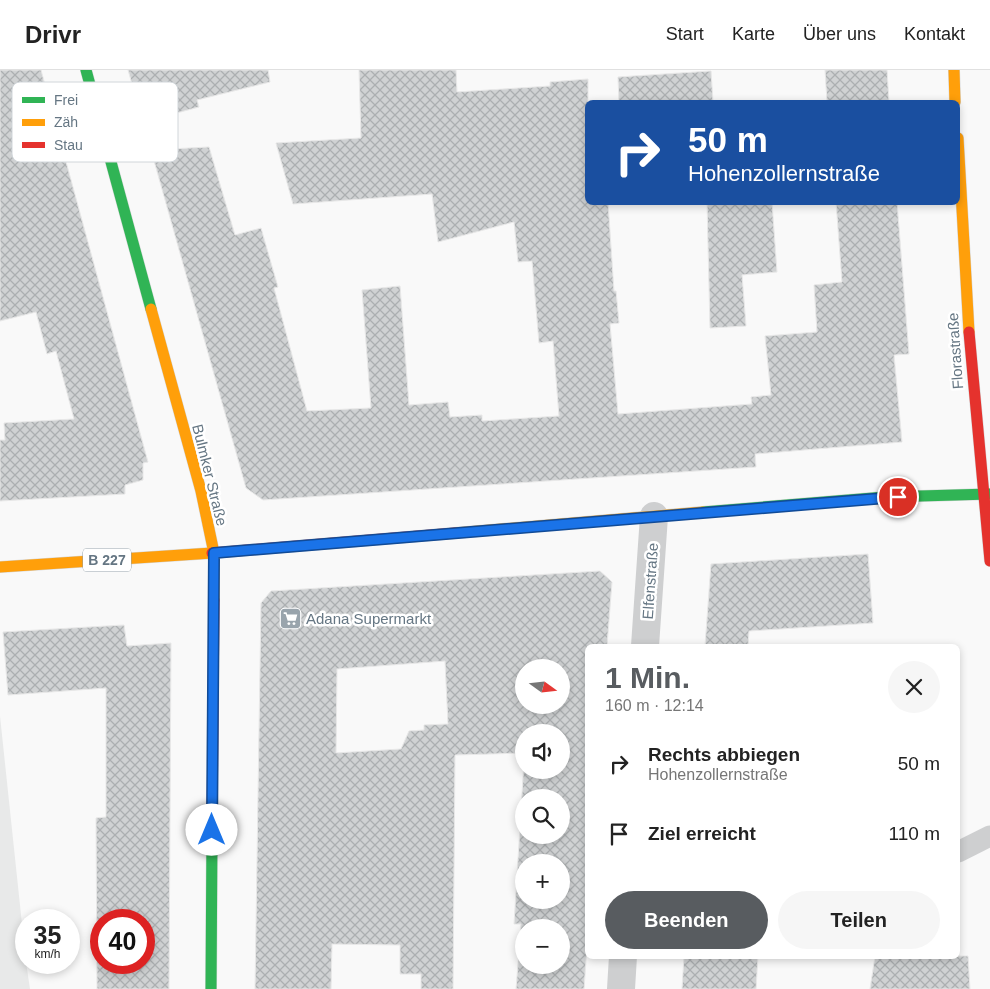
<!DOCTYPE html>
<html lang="de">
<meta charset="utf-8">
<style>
:root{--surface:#fff;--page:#f6f6f6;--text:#222;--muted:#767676;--line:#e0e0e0;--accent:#585c60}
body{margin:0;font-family:Arial,sans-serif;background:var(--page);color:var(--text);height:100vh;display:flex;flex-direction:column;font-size:19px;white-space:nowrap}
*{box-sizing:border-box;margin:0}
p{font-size:16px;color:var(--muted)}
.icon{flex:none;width:28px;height:28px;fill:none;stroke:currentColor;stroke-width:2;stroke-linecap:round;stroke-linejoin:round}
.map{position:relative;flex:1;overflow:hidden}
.panel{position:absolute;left:585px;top:574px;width:375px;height:315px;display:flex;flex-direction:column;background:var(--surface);border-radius:8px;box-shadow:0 2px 8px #0003}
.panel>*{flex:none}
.top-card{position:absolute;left:585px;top:30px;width:375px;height:105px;border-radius:8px;box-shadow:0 2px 8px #0003;background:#1a4fa0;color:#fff;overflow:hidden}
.needle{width:32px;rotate:105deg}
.tools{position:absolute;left:515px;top:589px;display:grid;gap:10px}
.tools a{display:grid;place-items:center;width:55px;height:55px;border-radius:50%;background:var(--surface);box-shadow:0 2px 8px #0003;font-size:25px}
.speed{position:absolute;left:15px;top:839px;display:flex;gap:10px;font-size:25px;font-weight:700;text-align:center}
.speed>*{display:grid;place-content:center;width:65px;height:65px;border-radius:50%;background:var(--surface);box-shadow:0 2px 8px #0003;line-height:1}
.speed small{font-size:12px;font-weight:400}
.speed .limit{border:8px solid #d22;background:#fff;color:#111}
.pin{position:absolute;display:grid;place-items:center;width:42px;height:42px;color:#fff;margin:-21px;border:2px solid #fff;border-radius:50%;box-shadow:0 1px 5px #0007}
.me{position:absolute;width:55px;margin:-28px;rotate:0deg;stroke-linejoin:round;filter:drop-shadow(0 0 4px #0008)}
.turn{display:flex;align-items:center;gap:18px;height:105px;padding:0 20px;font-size:22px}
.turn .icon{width:65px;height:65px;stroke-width:2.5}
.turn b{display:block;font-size:35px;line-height:42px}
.round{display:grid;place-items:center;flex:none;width:52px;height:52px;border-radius:26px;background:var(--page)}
.headline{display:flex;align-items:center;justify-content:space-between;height:85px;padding:0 20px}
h1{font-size:30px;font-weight:800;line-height:38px;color:var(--accent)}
.button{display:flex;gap:10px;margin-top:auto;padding:10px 20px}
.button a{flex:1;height:58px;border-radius:30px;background:var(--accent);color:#fff;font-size:20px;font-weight:800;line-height:58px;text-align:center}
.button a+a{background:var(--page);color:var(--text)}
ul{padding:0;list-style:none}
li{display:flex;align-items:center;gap:15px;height:70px;padding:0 20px}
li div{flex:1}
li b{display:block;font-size:19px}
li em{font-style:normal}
header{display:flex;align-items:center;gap:30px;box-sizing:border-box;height:70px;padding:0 25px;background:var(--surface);border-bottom:1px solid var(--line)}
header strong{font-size:24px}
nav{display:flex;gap:28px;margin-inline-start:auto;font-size:18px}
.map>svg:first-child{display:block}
.built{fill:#e8e9e9}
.building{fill:url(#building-cross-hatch);stroke:#e8e8e8;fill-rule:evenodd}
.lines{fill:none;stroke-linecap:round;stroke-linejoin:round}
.fast-casing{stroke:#d5d6d7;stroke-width:12}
.slow-casing{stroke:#d5d6d7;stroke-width:12}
.jam-casing{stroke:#d5d6d7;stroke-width:12}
.lane{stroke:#cecfd0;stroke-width:21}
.street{stroke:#cecfd0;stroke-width:28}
.fast{stroke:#30b455;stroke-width:11}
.slow{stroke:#ff9f0a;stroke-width:11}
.jam{stroke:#e5322d;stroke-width:11}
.route-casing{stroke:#114b97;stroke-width:12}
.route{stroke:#1a73e8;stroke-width:9}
.labels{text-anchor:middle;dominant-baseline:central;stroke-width:5;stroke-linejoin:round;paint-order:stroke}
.shield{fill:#fff;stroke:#939fa8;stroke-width:1}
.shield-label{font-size:14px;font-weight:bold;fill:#657683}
.street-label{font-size:15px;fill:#657683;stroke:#fff}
.poi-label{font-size:15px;fill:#657683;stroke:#fff;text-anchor:start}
.key{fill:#fff;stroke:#d1d6da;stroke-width:1}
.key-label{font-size:14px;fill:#657683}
</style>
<header>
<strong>Drivr</strong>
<nav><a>Start</a><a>Karte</a><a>Über uns</a><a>Kontakt</a></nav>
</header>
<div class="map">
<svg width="990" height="919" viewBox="0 0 990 919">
<defs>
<pattern id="building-cross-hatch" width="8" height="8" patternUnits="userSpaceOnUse" patternTransform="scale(1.25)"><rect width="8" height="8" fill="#d0d2d3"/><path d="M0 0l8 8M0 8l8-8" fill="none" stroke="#acafb1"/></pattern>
</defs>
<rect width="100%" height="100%" fill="#f9f9f9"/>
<!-- built -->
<polygon class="built" points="0,646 26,892 30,919 0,919"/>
<!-- building -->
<g class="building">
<polygon points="0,0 41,0 148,392 143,393 143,410 125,415 125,424 0,431 0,370 5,370 4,353 74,349 56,281 47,284 36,242 0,251"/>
<polygon points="128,0 268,0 270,12 197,30 199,37 143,52"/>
<polygon points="359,0 456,0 457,22 550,16 550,12 588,9 588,132 608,132 614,221 616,221 619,253 610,254 618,344 752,334 751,327 771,325 765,266 817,262 814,215 842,212 836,132 897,132 909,284 894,285 902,372 755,384 756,397 263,430 246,418 151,80 209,77 235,165 261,158 278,217 274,218 307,341 371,338 362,220 400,216 409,335 448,332 450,347 482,345 482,351 559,346 553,271 539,273 532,191 518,192 514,152 438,172 432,124 293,134 276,73 361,68"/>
<polygon points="825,0 887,0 889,32 827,32"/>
<polygon points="711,1 713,32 619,32 618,7"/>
<polygon points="707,132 772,132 777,202 742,205 746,256 710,258"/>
<polygon points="868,484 873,553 749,561 748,576 705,576 711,494"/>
<path d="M600,501L612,512L607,576H588V863L584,919H516L521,854H514L524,691V700H561V662H524V683L455,685L453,919H421V904H400V875L332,874L331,919H255L261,533L271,521ZM445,591L448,654L424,655V660L409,661L401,679L336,683L337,599ZM524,598H561V635H524ZM524,728H561V765H524ZM524,792H561V830H524ZM524,858H561V895H524Z"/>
<path d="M124,555L127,576L171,573L169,919H97L96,748L106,747V618L8,625L3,562ZM101,850H144V892H101Z"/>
<polygon points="684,886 758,886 756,919 682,919"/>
<polygon points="875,886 968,886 970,919 870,919"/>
</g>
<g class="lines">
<defs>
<g id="fast">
<polyline points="86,0 151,239"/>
<polyline points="703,442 885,427 990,424"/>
<polyline points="211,919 212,762"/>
</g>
<g id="slow">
<polyline points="954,0 955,32"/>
<polyline points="958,68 969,262"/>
<polyline points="151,239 201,421 214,483 214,530"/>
<polyline points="455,463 703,442"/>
<polyline points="0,497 212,483"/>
</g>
<g id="jam">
<polyline points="969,262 990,491"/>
<polyline points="212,483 455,463"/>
<polyline points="212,762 214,530"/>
</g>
</defs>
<!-- fast casing -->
<use href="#fast" class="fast-casing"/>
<!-- slow casing -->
<use href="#slow" class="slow-casing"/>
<!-- jam casing -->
<use href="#jam" class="jam-casing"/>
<!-- lane -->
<polyline class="lane" points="958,782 990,766"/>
<!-- street -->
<g class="street">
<polyline points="645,576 654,446"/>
<polyline points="621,919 623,886"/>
</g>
<!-- fast -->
<use href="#fast" class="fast"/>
<!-- slow -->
<use href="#slow" class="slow"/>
<!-- jam -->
<use href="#jam" class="jam"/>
</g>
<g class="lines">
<defs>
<polyline id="route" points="212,760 214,483 898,427"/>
</defs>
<!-- route casing -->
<use href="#route" class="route-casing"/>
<!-- route -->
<use href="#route" class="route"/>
</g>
<!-- icons -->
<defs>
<symbol id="supermarket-square" viewBox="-11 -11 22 22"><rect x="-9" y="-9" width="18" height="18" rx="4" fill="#99a4ac" stroke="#fff"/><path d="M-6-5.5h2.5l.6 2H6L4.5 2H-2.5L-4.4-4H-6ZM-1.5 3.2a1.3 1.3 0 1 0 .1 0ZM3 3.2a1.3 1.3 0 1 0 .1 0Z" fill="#fff"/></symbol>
</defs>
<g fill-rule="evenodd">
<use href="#supermarket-square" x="278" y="536" width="25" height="25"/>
</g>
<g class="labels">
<!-- shield labels -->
<rect class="shield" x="83" y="478.5" width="48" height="23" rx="4"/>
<g class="shield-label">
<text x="107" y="490">B 227</text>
</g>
<!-- street labels -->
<g class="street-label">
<text transform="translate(955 281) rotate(-94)">Florastraße</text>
<text transform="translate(210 405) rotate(76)">Bulmker Straße</text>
<text transform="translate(650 511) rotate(-86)">Elfenstraße</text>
</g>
<!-- poi labels -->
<g class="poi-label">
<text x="306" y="548">Adana Supermarkt</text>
</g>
</g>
<!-- legend -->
<rect x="12" y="12" width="166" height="80" rx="8" class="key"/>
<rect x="22" y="27" width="23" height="6" fill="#30b455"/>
<rect x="22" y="49" width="23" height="7" fill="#ff9f0a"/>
<rect x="22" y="72" width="23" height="6" fill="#e5322d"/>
<g class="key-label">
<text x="54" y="35">Frei</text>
<text x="54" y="57">Zäh</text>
<text x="54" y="80">Stau</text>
</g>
</svg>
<div class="tools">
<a><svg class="needle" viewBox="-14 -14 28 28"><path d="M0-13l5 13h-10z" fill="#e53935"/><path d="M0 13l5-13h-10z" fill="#767676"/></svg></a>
<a><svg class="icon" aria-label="sound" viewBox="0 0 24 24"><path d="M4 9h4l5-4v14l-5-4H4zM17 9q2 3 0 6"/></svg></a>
<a><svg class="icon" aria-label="search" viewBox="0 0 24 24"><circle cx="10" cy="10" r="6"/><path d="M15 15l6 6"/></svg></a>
<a>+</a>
<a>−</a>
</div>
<div class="speed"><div>35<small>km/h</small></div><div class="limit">40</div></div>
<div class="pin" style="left:898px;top:427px;background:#d93025"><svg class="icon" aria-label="arrive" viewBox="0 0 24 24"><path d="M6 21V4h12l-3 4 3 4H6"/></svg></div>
<svg class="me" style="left:212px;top:760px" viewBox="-20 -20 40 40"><circle r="19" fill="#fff"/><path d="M0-13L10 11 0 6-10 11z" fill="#1a73e8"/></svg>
<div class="top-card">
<div class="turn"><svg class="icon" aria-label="right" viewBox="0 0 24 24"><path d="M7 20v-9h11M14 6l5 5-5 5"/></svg><div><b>50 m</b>Hohenzollernstraße</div></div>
</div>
<section class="panel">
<div class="headline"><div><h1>1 Min.</h1><p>160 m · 12:14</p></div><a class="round"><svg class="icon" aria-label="close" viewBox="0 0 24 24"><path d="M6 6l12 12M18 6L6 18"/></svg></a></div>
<ul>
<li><svg class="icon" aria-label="right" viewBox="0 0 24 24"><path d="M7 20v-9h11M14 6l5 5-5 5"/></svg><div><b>Rechts abbiegen</b><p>Hohenzollernstraße</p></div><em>50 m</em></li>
<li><svg class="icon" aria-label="arrive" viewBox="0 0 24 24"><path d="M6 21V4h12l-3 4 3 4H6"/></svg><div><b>Ziel erreicht</b></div><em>110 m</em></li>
</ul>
<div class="button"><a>Beenden</a><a>Teilen</a></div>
</section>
</div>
